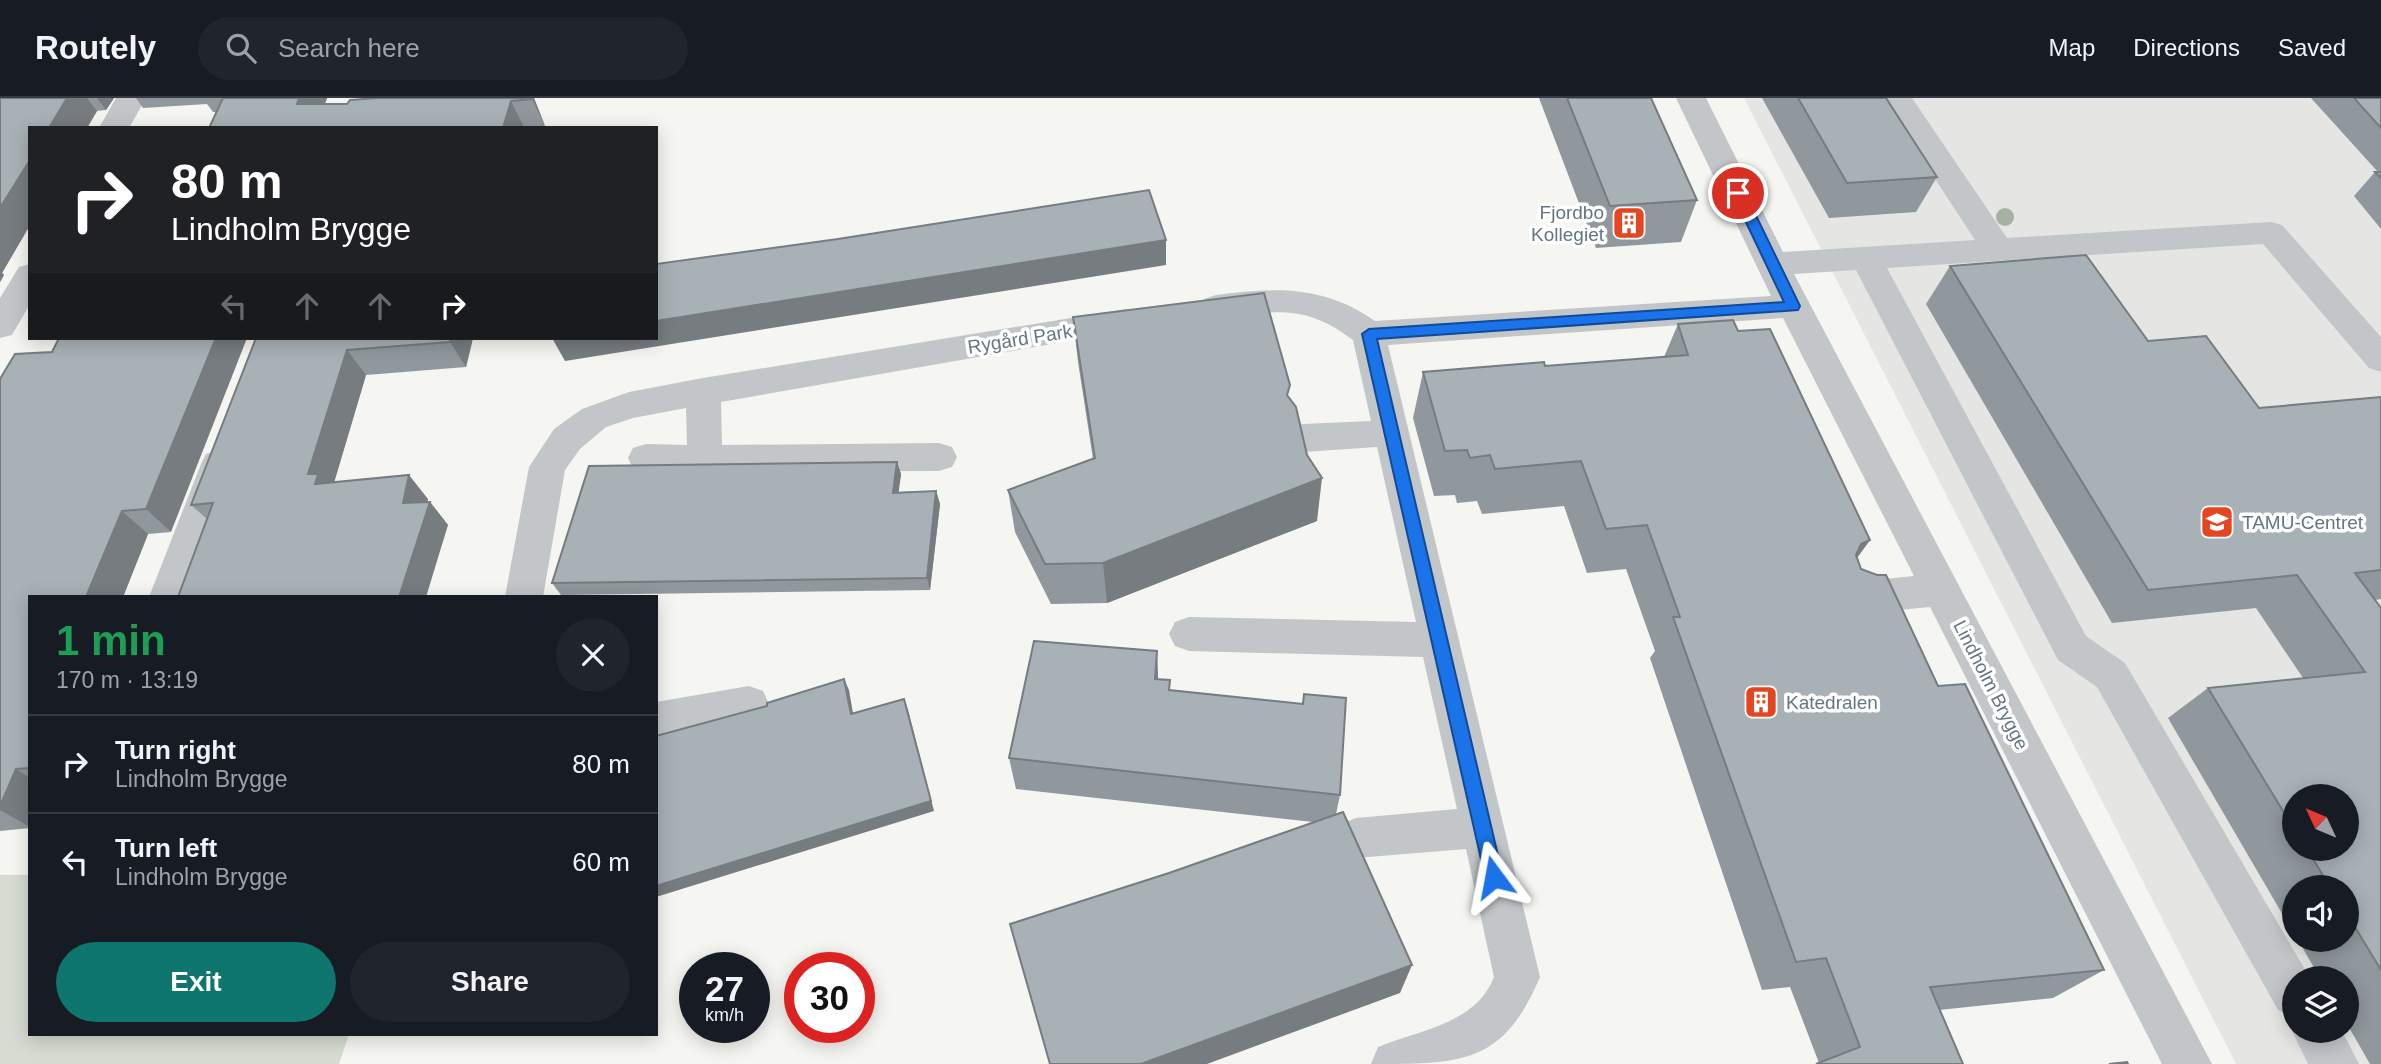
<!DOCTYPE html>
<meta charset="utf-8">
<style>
:root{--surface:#171b24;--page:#20242c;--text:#f1f3f6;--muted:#9ea1a6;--line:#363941;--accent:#0f766e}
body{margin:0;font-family:Arial,sans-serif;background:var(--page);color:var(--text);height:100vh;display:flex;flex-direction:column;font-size:26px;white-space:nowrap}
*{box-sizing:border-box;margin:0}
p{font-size:23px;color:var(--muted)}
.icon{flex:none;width:38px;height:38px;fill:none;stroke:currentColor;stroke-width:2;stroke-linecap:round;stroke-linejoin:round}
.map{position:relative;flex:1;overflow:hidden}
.sheet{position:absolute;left:28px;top:497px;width:630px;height:441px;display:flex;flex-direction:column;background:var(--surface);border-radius:0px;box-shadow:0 4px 18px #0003}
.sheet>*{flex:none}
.top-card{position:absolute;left:28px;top:28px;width:630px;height:214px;border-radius:0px;box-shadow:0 4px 18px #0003;background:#202124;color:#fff;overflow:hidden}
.needle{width:46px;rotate:314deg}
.tools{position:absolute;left:2282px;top:686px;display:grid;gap:14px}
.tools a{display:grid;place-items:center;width:77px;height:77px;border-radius:50%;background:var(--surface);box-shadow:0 4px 18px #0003;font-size:35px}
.speed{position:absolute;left:679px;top:854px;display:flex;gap:14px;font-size:35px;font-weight:700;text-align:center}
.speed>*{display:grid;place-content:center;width:91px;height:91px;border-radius:50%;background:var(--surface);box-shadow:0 4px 18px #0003;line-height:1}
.speed small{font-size:18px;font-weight:400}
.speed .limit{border:10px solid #d22;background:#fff;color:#111}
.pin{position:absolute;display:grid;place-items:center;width:60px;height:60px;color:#fff;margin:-30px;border:4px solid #fff;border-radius:50%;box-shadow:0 2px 7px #0007}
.me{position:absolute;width:77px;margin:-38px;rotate:347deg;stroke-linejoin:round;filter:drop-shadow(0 0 5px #0008)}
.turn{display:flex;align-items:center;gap:24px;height:147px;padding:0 28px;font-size:32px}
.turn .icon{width:91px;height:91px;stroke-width:2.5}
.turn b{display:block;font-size:49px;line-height:60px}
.lanes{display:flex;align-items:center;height:66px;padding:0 28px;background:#0003;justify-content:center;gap:35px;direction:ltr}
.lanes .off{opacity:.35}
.round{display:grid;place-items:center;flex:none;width:74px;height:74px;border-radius:37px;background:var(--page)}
.summary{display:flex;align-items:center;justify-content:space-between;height:119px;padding:0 28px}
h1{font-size:42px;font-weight:800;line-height:52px;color:#1e9e55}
.cta{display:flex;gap:14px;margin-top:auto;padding:14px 28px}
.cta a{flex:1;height:80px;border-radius:42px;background:var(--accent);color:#fff;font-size:28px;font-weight:800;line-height:80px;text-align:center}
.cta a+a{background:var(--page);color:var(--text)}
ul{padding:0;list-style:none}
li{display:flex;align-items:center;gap:21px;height:98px;padding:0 28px;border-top:2px solid var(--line)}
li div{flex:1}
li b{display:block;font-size:26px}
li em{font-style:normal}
header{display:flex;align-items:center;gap:42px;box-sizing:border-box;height:98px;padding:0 35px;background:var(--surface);border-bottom:2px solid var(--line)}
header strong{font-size:33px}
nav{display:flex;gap:38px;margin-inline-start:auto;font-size:24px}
.search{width:490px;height:63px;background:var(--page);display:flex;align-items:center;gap:18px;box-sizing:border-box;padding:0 24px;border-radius:38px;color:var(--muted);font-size:26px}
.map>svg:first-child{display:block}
.built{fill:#e5e6e4;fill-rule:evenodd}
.green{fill:#d6dcd2}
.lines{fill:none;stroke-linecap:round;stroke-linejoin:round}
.minor{fill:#c2c6c9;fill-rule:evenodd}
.tree{fill:#a7b1a2}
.wall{fill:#90989d;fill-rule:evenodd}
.shaded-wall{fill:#767c7f}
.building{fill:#a8b1b6;stroke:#767c7f;stroke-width:2}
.route{fill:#1a73e8;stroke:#114b97;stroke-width:2}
.labels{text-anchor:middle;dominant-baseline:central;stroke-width:7;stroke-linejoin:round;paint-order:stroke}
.poi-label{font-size:19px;fill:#637683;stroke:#fff;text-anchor:start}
.street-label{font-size:19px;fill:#637683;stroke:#fff}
</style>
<header>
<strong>Routely</strong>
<div class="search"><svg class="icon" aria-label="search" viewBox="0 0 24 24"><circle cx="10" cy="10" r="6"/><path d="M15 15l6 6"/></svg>Search here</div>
<nav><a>Map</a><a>Directions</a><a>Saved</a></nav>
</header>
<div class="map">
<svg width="2381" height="966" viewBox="0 0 2381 966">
<rect width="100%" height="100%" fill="#f5f5f1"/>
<!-- built -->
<path class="built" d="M1744,0H2381V966H2236ZM2294,698H2347V751H2294ZM2294,789H2347V842H2294ZM2294,880H2347V933H2294Z"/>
<!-- green -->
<polygon class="green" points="0,777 30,777 30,936 349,936 339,966 0,966"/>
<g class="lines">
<!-- minor -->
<g class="minor">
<polygon points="116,0 146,0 129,30 99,30"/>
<path d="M1676,0H1706L1783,154L1975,142L1882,0H1912L2007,140L2271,124L2282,127L2381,239V274L2369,270L2263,146L1887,170L2086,538L2125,565L2310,880H2294V919L2278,912L2097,589L2058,562L1856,172L1794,176L2212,966H2162L1930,509L1846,517L1832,512L1827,501L1832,490L1846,485L1914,478L1783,220L1388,247L1540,879C1503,966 1463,966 1371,966L1378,949C1419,932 1476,926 1494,879L1466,751L1356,760L1341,754L1334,740L1341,726L1356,720L1457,711L1423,559L1189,553L1175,548L1169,536L1175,524L1189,519L1416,524L1377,349L1303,354L1290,350L1285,340L1290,330L1303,326L1371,323L1353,242C1317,215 1293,211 1248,216C1233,218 1219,222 1204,217L1199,209L1204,201L1216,197C1275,189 1324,187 1375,223L1771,198Z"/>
<polygon points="30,166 30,206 12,237 0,240 0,200 19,169"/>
<polygon points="1126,211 1138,215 1143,223 1138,231 721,304 722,347 939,345 952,349 957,359 952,369 939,373 646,374 633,370 628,360 633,350 646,346 687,347 686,310 633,320 606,329 580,351 565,372 543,499 505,499 529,369 554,331 582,311 629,294 703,280"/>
<polygon points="219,352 232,356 237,366 188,499 149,499 201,366 206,356"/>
<polygon points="749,588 763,593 769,606 763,619 656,640 656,604"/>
<polygon points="2294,928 2294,933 2342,933 2359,966 2308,966 2292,933"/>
</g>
</g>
<!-- trees -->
<circle class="tree" cx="2005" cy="119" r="9"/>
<!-- wall -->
<g class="wall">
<polygon points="0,0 114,0 106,12 97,13 87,30 30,30 30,127 2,175 4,177 0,184"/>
<polygon points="136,0 327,0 325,6 347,6 377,0 534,0 545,28 524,29 213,14 207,6 143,10"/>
<polygon points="1539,0 1651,0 1697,102 1681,144 1596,150"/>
<polygon points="1762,0 1886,0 1937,79 1916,114 1829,120"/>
<polygon points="2311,0 2381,0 2381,131 2354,98 2375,74 2378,74"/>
<path d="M1950,168L2148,243L2259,310L2381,299V501L2375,502L2381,510V966H2370L2347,926V880H2320L2298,842H2347V789H2294V836L2168,620L2208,590L2303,580L2256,510L2112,525L1926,206ZM2294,698L2347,751H2294Z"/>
<polygon points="1073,219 1289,300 1317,423 1107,505 1051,506 1015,434 1008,392 1093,361 1078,264"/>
<polygon points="1678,226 1738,233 1870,442 1857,460 1861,471 1938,588 2104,872 2053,900 1939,912 1963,966 1819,965 1790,889 1762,892 1650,560 1655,553 1626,471 1587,475 1564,408 1482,416 1477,403 1457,405 1455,397 1434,398 1413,320 1423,274 1545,268 1664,259"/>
<polygon points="256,240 473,240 466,269 366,277 334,385 428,401 427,404 430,404 448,427 207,421 191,407"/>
<polygon points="52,254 171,434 148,436 123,499 30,499 30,730 0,733 0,281"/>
<polygon points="897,364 901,376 898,394 936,393 940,406 930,492 561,497 552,485"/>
<polygon points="1157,553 1158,581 1171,592 1302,606 1304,596 1340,697 1336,716 1400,895 1169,775 1313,724 1016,691 1009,660"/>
</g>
<!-- shaded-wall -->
<g class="shaded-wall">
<polygon points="67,0 87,0 97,13 87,30 49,30"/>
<polygon points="97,0 114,0 106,12"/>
<polygon points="299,0 327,0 315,30 297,6"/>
<polygon points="532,0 534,0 545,28 532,1"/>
<polygon points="511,3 524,29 524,30 503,30"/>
<polygon points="30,62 30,127 2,175 4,177 0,184 0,110"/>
<polygon points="1166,142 1166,167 565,263 552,240 656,240 656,223"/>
<polygon points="216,240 247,240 171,434 146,411"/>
<polygon points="451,240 473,240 466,269 450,244"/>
<polygon points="347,252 366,277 332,391 315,386 308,376"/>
<polygon points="897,364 901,376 897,407 893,395"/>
<polygon points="409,377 428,401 422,427 430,404 448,427 426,499 399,499 403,405"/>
<polygon points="1322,380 1317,423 1107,505 1103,465"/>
<polygon points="936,393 940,406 930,492 927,480"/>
<polygon points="122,413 148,436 123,499 86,499"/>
<polygon points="1870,442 1838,485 1861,446"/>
<polygon points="1157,553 1158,586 1155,581"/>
<polygon points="844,581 849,592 855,627 851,616"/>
<polygon points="904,601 908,612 934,713 656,799 656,788"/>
<polygon points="16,671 30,680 30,729 0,712 0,708"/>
<polygon points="1412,867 1400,895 1207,966 1141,966"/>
</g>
<!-- building -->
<g class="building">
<polygon points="0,0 67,0 49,30 30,30 30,62 0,110"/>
<polygon points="223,0 299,0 297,6 347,6 350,2 377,0 532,0 532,1 511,3 503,30 209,30"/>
<polygon points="1567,0 1651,0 1697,102 1610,108"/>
<polygon points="1798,0 1886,0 1937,79 1847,85"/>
<polygon points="2354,0 2381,0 2381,30"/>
<polygon points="2375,74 2381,74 2381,80"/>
<polygon points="1149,92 1166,142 656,223 656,166 838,141"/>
<polygon points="2086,157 2148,243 2206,238 2259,310 2381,299 2381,472 2355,475 2381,510 2381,872 2347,816 2347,789 2330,789 2307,751 2347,751 2347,698 2294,698 2294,731 2208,590 2365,574 2297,477 2148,492 1950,168"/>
<polygon points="1264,195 1290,287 1287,297 1296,309 1307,357 1322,380 1103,465 1045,466 1008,392 1095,360 1073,219"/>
<polygon points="1733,222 1738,233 1770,231 1870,442 1861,446 1856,457 1861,471 1877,477 1886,477 1938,588 1965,586 2104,872 1930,889 1963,966 1816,966 1860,949 1826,860 1796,864 1673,519 1680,519 1647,427 1606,431 1581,363 1495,371 1490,357 1470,360 1467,352 1445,353 1423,274 1544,264 1545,268 1688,257 1678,226"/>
<polygon points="59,240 216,240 146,411 122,413 86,499 30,499 30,670 16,671 0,708 0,281 15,256 52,254"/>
<polygon points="256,240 451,240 450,244 347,252 308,376 318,376 315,386 409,377 403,405 430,404 399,499 178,499 213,405 191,407"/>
<polygon points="897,364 893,395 936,393 927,480 552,485 589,368"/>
<polygon points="1034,543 1157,553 1155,581 1170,582 1169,592 1303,606 1304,596 1346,600 1340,697 1009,660"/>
<polygon points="844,581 851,616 904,601 931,703 656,788 656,638 767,608 767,605"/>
<polygon points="1343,714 1412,867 1141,966 1050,966 1010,826 1169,775"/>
<polygon points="2127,964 2128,966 2109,966"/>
</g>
<!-- route -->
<polygon class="route" points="1738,91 1745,95 1800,208 1798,212 1377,241 1503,779 1501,785 1494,788 1488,785 1485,779 1362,236 1369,231 1784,204 1732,95"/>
<!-- icons -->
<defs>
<symbol id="building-square" viewBox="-11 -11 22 22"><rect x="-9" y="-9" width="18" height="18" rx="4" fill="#e54621" stroke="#fff"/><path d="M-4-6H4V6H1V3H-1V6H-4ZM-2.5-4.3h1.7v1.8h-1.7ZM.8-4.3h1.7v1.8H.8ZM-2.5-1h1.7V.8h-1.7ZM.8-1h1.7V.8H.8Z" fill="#fff"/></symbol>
<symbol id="school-square" viewBox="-11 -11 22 22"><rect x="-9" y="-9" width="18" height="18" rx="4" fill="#e54621" stroke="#fff"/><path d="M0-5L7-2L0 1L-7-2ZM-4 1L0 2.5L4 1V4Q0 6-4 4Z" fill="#fff"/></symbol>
</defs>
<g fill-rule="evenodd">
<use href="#building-square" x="1610" y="106" width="38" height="38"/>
<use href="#school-square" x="2198" y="405" width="38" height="38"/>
<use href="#building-square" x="1742" y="585" width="38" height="38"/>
</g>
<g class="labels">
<!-- poi labels -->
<g class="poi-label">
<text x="1604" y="114" text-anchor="end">Fjordbo<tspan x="1604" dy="22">Kollegiet</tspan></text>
<text x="2242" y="424">TAMU-Centret</text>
<text x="1786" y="604">Katedralen</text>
</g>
<!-- street labels -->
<g class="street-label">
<text transform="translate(1020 241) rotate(-9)">Rygård Park</text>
<text transform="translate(1991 587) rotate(63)">Lindholm Brygge</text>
</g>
</g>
</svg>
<div class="tools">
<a><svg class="needle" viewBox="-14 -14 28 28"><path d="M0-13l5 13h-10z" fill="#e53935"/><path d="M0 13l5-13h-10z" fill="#9ea1a6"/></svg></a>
<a><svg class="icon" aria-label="sound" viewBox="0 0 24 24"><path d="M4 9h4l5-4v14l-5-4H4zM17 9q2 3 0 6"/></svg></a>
<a><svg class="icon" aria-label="layers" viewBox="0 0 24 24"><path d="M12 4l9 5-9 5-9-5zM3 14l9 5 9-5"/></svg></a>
</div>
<div class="speed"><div>27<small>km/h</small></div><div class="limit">30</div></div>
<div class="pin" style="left:1738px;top:95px;background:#d93025"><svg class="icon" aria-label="arrive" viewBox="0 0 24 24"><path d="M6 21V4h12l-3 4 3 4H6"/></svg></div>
<svg class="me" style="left:1494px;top:779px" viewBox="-20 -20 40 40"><path d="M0-17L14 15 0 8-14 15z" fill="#1a73e8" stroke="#fff" stroke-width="4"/></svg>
<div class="top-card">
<div class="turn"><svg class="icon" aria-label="right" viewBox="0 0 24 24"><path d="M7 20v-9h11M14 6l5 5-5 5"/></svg><div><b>80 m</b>Lindholm Brygge</div></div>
<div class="lanes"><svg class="icon off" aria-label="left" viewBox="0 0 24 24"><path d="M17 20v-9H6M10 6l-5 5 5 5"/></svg><svg class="icon off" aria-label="ahead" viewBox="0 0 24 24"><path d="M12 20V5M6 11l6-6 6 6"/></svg><svg class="icon off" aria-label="ahead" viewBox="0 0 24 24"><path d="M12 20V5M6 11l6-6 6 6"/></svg><svg class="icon" aria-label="right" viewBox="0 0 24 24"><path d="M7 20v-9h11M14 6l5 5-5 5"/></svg></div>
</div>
<section class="sheet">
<div class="summary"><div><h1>1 min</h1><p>170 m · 13:19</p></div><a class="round"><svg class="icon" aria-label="close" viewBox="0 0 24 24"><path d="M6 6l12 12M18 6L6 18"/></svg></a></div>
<ul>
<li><svg class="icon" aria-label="right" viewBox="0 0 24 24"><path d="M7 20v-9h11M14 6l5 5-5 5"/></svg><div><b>Turn right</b><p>Lindholm Brygge</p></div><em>80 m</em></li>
<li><svg class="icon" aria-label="left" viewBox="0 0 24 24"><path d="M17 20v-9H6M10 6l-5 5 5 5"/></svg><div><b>Turn left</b><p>Lindholm Brygge</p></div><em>60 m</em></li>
</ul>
<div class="cta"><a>Exit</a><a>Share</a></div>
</section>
</div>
